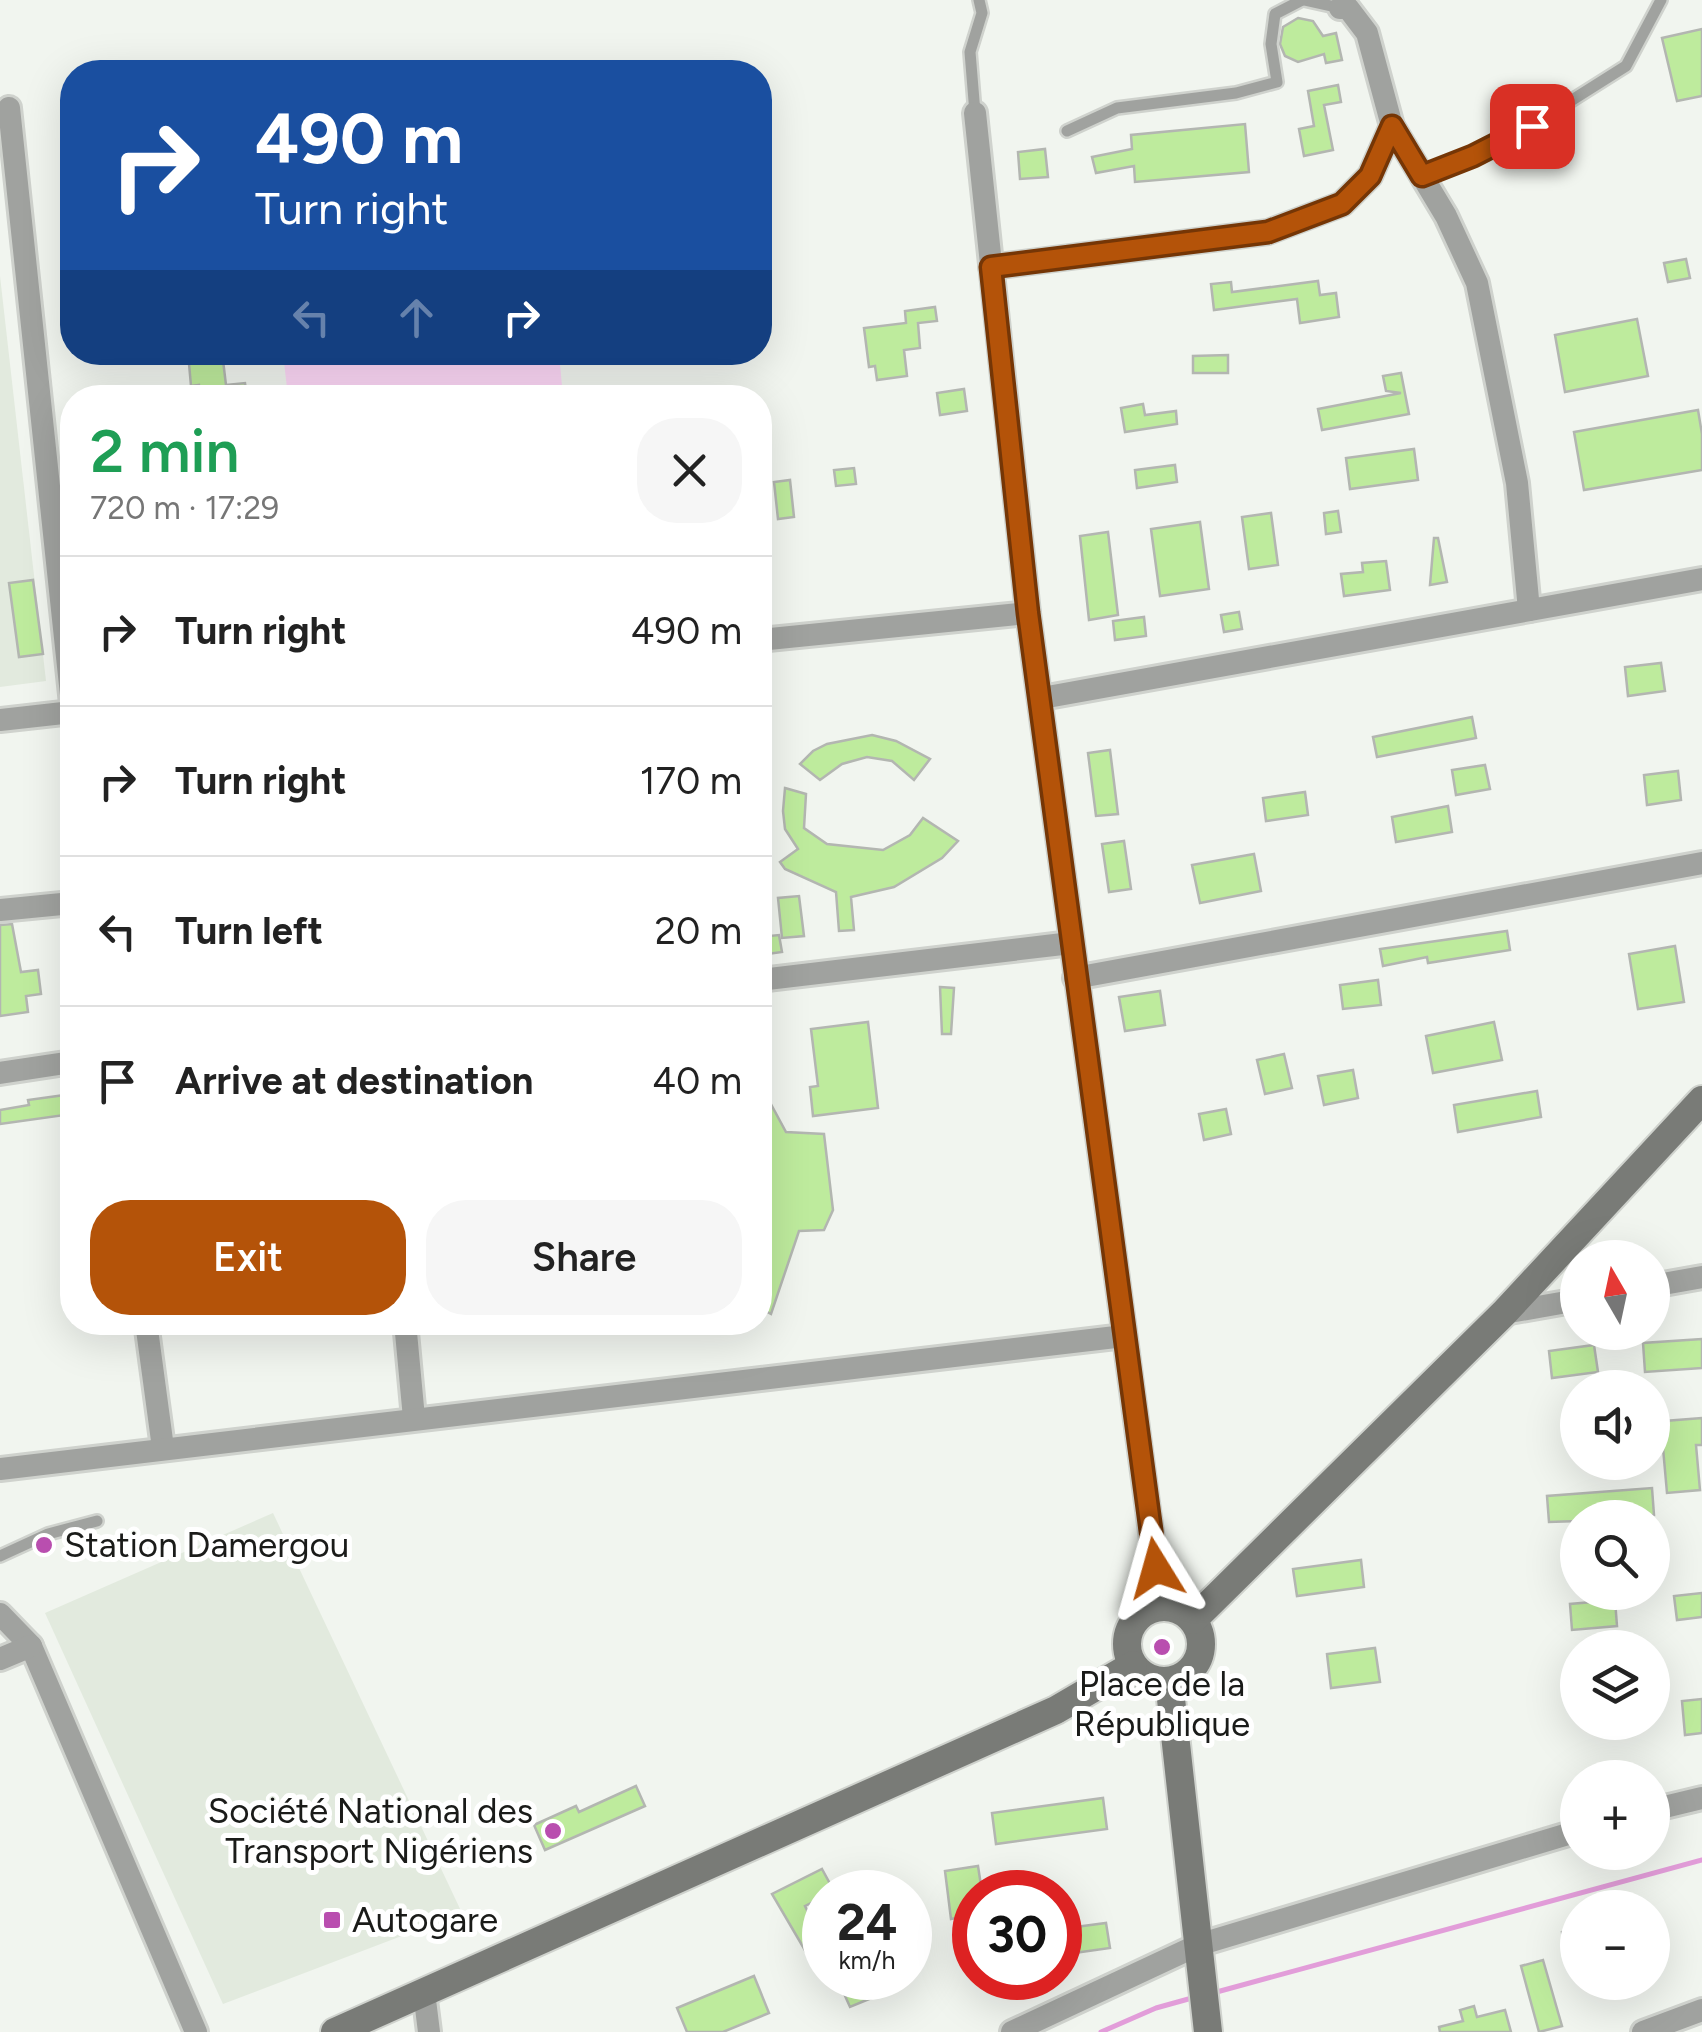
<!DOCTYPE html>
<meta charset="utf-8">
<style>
:root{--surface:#fff;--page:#f6f6f6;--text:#222;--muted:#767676;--line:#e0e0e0;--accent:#b45309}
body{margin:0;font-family:Figtree,sans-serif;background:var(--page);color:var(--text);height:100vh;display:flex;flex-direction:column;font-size:38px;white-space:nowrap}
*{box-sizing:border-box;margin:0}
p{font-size:32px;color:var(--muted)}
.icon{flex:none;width:55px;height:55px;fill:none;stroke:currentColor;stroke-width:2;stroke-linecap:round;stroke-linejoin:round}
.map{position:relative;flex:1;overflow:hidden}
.panel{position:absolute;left:60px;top:385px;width:712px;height:950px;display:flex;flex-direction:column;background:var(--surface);border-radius:40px;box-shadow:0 10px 40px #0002}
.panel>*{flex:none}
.guide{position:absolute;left:60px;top:60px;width:712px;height:305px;border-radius:40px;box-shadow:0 10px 40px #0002;background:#1a4fa0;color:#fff;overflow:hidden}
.needle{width:65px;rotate:351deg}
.buttons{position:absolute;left:1560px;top:1240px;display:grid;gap:20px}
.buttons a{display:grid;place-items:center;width:110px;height:110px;border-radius:50%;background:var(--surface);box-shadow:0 10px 40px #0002;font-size:50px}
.speed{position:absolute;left:802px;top:1870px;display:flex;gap:20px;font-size:50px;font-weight:700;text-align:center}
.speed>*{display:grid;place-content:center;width:130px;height:130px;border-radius:50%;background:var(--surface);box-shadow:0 10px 40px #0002;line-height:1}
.speed small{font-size:25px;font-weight:400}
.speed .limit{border:15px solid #d22;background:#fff;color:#111}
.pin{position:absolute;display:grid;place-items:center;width:85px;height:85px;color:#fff;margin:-42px;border-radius:20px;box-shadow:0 5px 15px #0006}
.me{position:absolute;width:110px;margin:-55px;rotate:352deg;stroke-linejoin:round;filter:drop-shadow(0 0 8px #0008)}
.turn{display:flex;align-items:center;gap:35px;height:210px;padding:0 30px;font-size:45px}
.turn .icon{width:130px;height:130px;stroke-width:2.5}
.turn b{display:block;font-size:70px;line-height:85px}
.lanes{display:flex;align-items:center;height:95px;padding:0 30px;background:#0003;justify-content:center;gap:50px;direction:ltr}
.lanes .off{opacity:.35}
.round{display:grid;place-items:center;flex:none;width:105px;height:105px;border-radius:40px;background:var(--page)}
.head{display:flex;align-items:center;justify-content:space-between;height:170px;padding:0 30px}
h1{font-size:60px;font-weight:600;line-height:75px;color:#1e9e55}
.button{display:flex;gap:20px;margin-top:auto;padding:20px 30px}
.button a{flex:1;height:115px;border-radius:40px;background:var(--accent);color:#fff;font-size:40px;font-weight:600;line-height:115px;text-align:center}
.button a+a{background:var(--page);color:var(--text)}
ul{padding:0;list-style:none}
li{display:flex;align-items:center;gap:30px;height:150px;padding:0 30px;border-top:2px solid var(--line)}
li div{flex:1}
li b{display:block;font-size:38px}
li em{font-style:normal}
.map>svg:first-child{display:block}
.built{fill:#e2eade}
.green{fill:#fcd7f6}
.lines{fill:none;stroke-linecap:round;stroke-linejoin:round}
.stream{stroke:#e29dd9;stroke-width:5}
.building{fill:#beeb9d;stroke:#b3b6b1;stroke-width:2.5}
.service-casing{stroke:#cfd2cd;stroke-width:16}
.minor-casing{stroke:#cfd2cd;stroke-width:28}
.secondary-casing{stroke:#cfd2cd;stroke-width:32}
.service{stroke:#a0a29f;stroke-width:11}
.minor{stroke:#a0a29f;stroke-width:22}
.secondary{stroke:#797b77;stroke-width:28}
.route-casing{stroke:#753606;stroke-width:25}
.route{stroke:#b45309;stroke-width:18}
.poi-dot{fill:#b94eaf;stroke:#fff;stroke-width:4}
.labels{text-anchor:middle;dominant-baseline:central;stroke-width:10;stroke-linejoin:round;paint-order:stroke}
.poi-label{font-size:35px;fill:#1a1b19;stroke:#fff;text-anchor:start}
</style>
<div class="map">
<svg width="1702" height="2032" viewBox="0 0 1702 2032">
<rect width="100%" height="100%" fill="#f1f5ef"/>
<!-- built -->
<g class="built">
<polygon points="0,276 46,681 0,687"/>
<polygon points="273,1513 462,1913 223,2004 45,1613"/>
</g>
<!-- green -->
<polygon class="green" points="283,353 559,353 563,397 288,397"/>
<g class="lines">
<!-- stream -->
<g class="stream">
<polyline points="1213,1993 1702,1860"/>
<polyline points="1101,2032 1156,2008 1192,1998"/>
</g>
</g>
<!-- building -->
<g class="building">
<polygon points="1298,18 1313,21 1323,36 1336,33 1342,60 1326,63 1324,54 1298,62 1285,56 1280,44 1283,27"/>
<polygon points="1702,29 1702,96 1677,101 1662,38"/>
<polygon points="1338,85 1341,102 1324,105 1333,150 1304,156 1299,129 1314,126 1308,91"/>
<polygon points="1245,124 1249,172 1135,182 1134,166 1096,173 1092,157 1132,149 1131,135"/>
<polygon points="1045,149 1048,177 1020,179 1018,152"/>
<polygon points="1686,259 1690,278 1668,282 1664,263"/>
<polygon points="1318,281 1320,295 1336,293 1339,317 1300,323 1297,299 1214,310 1211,284 1231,282 1232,292"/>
<polygon points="935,307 937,321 918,323 920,348 904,350 907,376 877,380 875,366 869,367 864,328 906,323 905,311"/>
<polygon points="1637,319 1648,376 1565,392 1555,335"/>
<polygon points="188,352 222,352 226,385 245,383 247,398 201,398 199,385 191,386"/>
<polygon points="1228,355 1228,373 1193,373 1193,356"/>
<polygon points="1401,373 1409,414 1322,430 1318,409 1401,393 1386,391 1383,376"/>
<polygon points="964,389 967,411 940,415 937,393"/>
<polygon points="1143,404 1145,415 1176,411 1177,424 1125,432 1121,408"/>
<polygon points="1698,410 1702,434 1702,470 1584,490 1574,432"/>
<polygon points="1414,449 1418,480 1350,489 1346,458"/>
<polygon points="1175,465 1177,482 1137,488 1135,470"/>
<polygon points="854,468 856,484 836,486 834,470"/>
<polygon points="790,480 794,517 778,519 774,482"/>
<polygon points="1338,511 1341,532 1326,534 1324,513"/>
<polygon points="1271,513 1278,565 1249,569 1242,517"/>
<polygon points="1200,522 1209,589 1160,596 1151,529"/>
<polygon points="1108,532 1118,615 1089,620 1080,536"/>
<polygon points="1434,538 1438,538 1447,582 1430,585"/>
<polygon points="1386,561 1390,590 1344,596 1341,574 1363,572 1362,563"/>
<polygon points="33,580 43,654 19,657 9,583"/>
<polygon points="1239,612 1242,629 1224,632 1221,615"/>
<polygon points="1144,617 1146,636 1115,640 1113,621"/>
<polygon points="1661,663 1665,691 1628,696 1625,667"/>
<polygon points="1472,717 1476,738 1377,757 1373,737"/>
<polygon points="872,735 896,741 930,759 914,780 892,761 867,757 842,764 820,780 800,764 813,751 827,744"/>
<polygon points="1110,750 1118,814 1096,816 1088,753"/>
<polygon points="1485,765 1490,789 1456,795 1452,770"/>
<polygon points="1678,771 1681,800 1647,805 1644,775"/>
<polygon points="785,788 806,794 804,828 827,844 883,850 910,835 923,818 958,841 942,858 894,887 851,897 854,930 839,931 836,892 785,869 780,862 798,849 785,829 783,811"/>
<polygon points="1305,792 1308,815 1266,821 1263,798"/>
<polygon points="1448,806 1452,832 1396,842 1392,817"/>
<polygon points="1124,841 1131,889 1109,892 1102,844"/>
<polygon points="1254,854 1261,891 1200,903 1192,865"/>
<polygon points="799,896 804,936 782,938 778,898"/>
<polygon points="12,924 21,972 38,970 41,994 26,996 28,1012 0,1016 0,925"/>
<polygon points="1507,931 1510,950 1428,963 1427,957 1383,966 1380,949"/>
<polygon points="779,935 782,952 760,955 760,937"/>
<polygon points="1675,946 1684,1002 1638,1009 1629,954"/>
<polygon points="1378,980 1381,1005 1343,1009 1340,985"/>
<polygon points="940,987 954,988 951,1034 942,1034"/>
<polygon points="1160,991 1165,1025 1125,1031 1119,997"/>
<polygon points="868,1022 878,1108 813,1116 810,1087 818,1086 811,1029"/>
<polygon points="1494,1022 1502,1060 1433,1073 1426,1036"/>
<polygon points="1284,1054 1292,1088 1265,1094 1257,1060"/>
<polygon points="1353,1070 1358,1098 1324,1105 1318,1076"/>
<polygon points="760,1084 786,1132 824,1134 833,1210 824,1230 799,1231 771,1314 760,1308"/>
<polygon points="1537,1091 1541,1117 1458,1132 1454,1105"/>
<polygon points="72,1094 72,1114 0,1124 0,1110 29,1105 28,1100"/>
<polygon points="1226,1109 1231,1134 1204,1140 1199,1114"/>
<polygon points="1702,1339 1702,1368 1645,1372 1643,1343"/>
<polygon points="1594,1345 1598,1372 1552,1378 1549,1351"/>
<polygon points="1702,1418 1702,1445 1696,1445 1700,1490 1667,1493 1663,1448 1652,1449 1652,1422"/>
<polygon points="1652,1488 1654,1515 1578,1518 1578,1521 1549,1522 1547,1496"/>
<polygon points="1361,1560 1364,1587 1297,1596 1293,1569"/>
<polygon points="1702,1593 1702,1617 1677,1620 1674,1596"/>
<polygon points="1615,1600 1617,1626 1572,1630 1570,1604"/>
<polygon points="1375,1648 1380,1682 1331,1688 1327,1654"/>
<polygon points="1702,1699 1702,1733 1685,1735 1682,1701"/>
<polygon points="636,1786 645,1806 545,1850 534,1825 576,1806 579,1812"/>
<polygon points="1103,1798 1107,1829 996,1844 992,1813"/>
<polygon points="978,1866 982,1892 975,1892 975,1951 966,1952 961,1917 951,1919 945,1871"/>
<polygon points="822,1869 834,1891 825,1892 825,1896 805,1906 823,1943 806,1952 772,1894"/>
<polygon points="1106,1923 1110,1948 1060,1955 1060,1929"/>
<polygon points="1578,1930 1578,1955 1565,1957 1562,1932"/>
<polygon points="1543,1960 1562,2026 1539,2032 1521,1966"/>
<polygon points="754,1976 769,2013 723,2032 687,2032 677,2008"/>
<polygon points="837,1978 865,1978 874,1997 850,2007"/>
<polygon points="1474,2006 1477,2017 1505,2010 1511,2032 1440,2032 1439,2027 1463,2021 1460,2010"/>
</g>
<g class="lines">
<defs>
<g id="service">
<polyline points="1304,0 1340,8"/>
<polyline points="975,113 970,52 982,13 979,0"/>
<polyline points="1067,131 1117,108 1236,93 1277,82 1271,44 1275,14 1302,0"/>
<polyline points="1422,176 1473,156 1531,126 1626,66 1661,0"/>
<polyline points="0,1556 48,1534 97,1521"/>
</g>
<g id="minor">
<polyline points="1340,8 1348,8 1367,33 1392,126 1446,216 1477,283 1517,483 1529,610"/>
<polyline points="9,108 72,704"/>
<polyline points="975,113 1028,613 1161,1607"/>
<polyline points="991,267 1268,232 1342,204 1370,176 1392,126"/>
<polyline points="760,640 1028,613"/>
<polyline points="1042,698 1702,579"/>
<polyline points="0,720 72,712"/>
<polyline points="0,910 72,903"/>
<polyline points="1075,978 1702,863"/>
<polyline points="760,980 1071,943"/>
<polyline points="0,1073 72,1062"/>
<polyline points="1652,1286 1702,1277"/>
<polyline points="1504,1313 1578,1300"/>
<polyline points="146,1322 163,1448"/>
<polyline points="405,1322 414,1418"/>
<polyline points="0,1469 1124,1336"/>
<polyline points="0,1614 31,1646 196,2032"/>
<polyline points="0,1659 31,1646"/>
<polyline points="1652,1810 1702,1798"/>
<polyline points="424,1992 429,2032"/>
<polyline points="1012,2032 1198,1945 1578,1831"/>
<polyline points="1643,2032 1702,2010"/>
</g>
<g id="secondary">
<circle cx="1164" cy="1644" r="37"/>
<polyline points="1193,1620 1504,1313 1702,1100"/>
<polyline points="1169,1681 1208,2032"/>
<polyline points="335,2032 1056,1710 1133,1665"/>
</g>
</defs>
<!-- service casing -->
<use href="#service" class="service-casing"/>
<!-- minor casing -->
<use href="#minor" class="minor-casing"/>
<!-- secondary casing -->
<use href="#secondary" class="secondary-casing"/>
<!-- service -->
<use href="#service" class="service"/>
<!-- minor -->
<use href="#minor" class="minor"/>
<!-- secondary -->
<use href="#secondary" class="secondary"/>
</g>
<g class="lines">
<defs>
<polyline id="route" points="1156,1568 1028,613 991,267 1268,232 1342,204 1370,176 1392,126 1422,176 1473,156 1532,126"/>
</defs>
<!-- route casing -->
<use href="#route" class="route-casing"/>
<!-- route -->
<use href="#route" class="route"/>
</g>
<!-- markers -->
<g class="poi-dot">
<circle cx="44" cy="1545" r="10"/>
<circle cx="1162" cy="1647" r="10"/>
<circle cx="553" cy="1831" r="10"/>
<rect x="322" y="1910" width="20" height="20" rx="5"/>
</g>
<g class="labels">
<!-- poi labels -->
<g class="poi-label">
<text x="64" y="1545">Station Damergou</text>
<text x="1162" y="1684" text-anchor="middle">Place de la<tspan x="1162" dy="40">République</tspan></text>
<text x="533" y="1811" text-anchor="end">Société National des<tspan x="533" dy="40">Transport Nigériens</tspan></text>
<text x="352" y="1920">Autogare</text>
</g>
</g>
</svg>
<div class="buttons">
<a><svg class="needle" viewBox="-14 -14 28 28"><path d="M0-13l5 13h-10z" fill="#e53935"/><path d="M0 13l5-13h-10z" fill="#767676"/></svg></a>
<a><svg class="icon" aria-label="sound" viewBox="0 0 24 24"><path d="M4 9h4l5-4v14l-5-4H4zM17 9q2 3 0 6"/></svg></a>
<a><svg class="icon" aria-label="search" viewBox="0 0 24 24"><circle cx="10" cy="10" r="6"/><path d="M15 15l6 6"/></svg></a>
<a><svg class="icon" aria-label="layers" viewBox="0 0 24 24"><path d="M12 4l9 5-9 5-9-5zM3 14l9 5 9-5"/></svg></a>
<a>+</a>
<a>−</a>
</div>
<div class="speed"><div>24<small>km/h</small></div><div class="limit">30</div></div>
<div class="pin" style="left:1532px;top:126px;background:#d93025"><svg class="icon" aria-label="arrive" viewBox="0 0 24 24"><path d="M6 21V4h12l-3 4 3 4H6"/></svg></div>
<svg class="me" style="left:1156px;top:1568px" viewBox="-20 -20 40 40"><path d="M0-17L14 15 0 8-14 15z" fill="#b45309" stroke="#fff" stroke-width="4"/></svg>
<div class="guide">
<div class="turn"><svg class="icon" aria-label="right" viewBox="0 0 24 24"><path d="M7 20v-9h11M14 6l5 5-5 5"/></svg><div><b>490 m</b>Turn right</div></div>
<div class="lanes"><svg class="icon off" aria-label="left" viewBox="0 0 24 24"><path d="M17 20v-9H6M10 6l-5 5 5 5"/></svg><svg class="icon off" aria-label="ahead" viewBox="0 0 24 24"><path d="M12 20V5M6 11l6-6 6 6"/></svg><svg class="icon" aria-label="right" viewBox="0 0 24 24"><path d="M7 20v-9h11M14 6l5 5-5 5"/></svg></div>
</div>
<section class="panel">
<div class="head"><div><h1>2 min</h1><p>720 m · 17:29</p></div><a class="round"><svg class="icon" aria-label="close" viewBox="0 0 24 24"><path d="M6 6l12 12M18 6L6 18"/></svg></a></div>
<ul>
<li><svg class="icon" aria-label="right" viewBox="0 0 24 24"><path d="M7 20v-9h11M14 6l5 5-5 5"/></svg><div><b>Turn right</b></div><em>490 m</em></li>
<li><svg class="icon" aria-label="right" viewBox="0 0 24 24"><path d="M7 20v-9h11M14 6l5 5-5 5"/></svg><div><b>Turn right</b></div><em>170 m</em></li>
<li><svg class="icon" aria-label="left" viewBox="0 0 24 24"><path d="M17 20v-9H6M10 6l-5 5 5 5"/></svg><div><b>Turn left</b></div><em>20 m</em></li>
<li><svg class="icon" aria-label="arrive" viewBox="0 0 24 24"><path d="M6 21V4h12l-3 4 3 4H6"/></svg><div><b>Arrive at destination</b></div><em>40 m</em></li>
</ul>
<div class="button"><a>Exit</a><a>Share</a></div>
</section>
</div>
